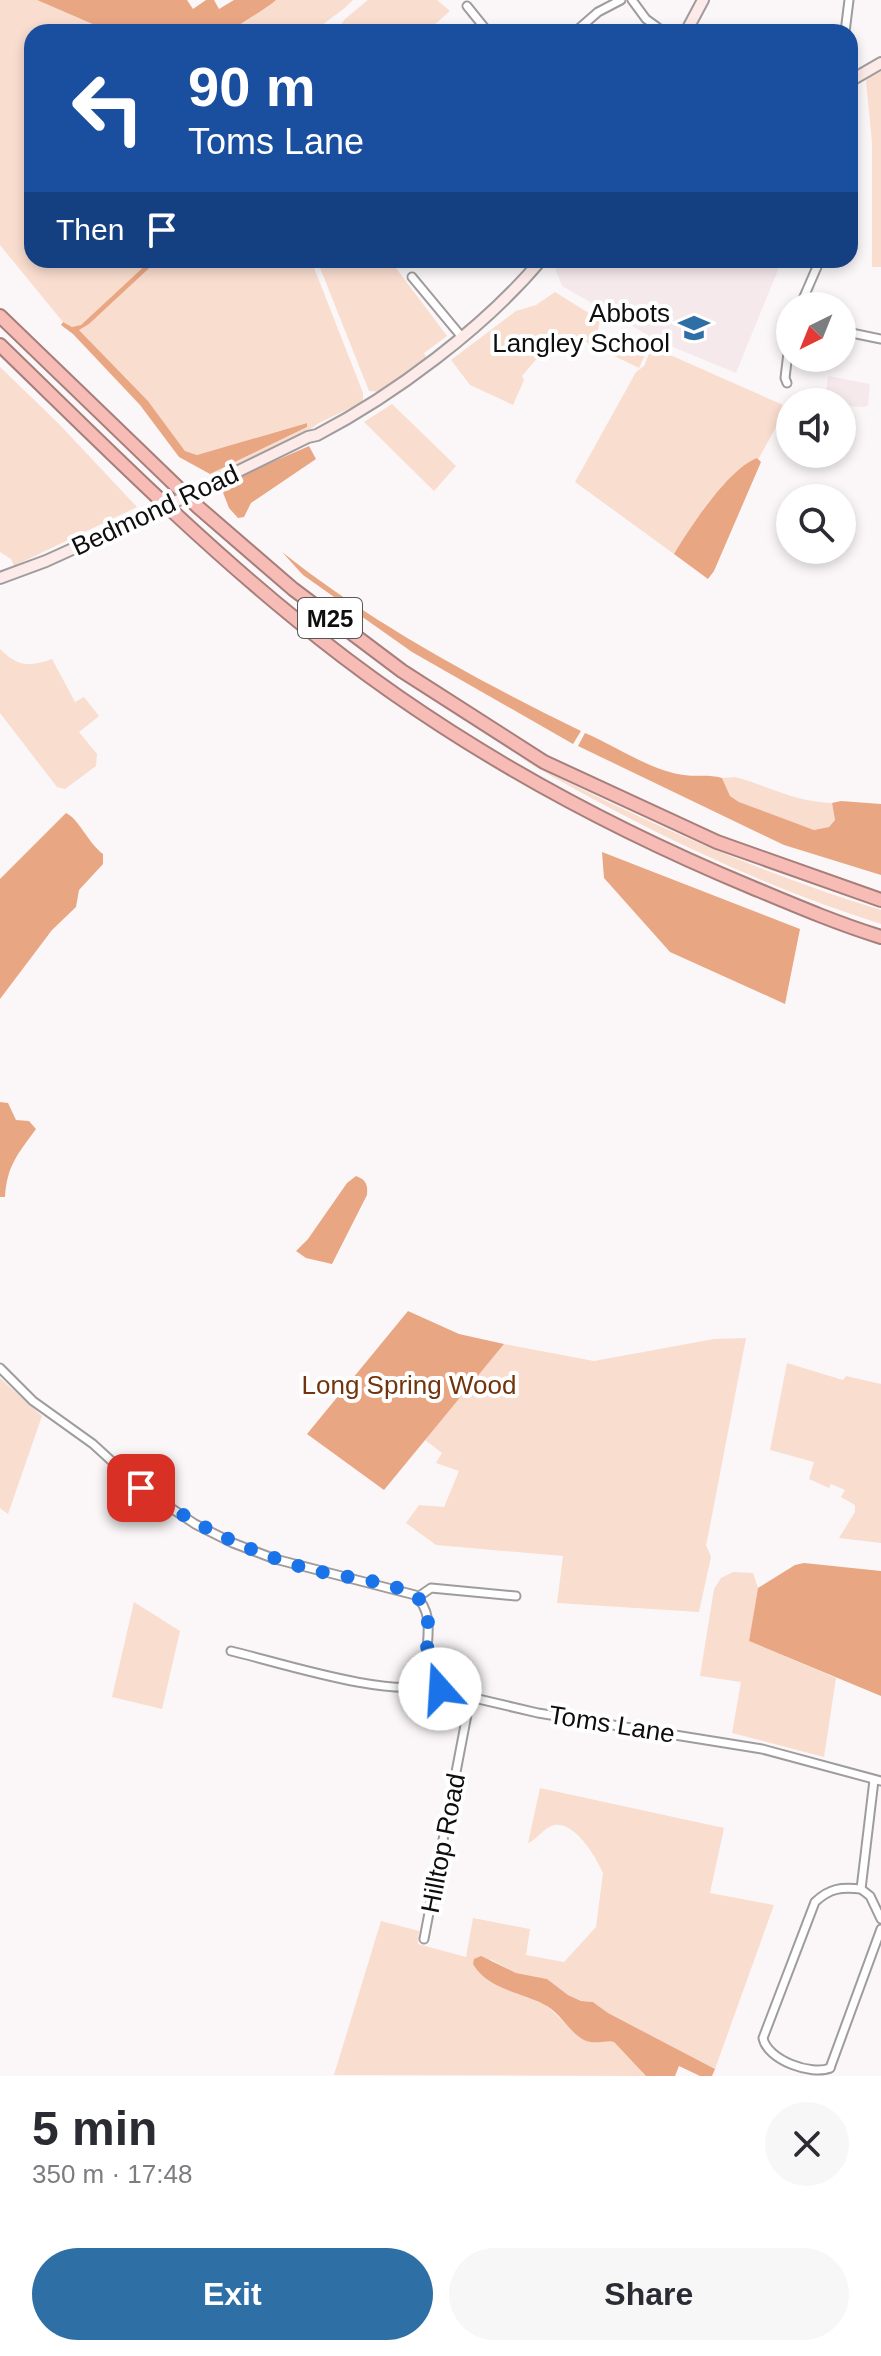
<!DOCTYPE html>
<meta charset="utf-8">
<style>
:root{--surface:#fff;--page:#f7f7f7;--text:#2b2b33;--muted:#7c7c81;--accent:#2e70a6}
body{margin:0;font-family:Arial,sans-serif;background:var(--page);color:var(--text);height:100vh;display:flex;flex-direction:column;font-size:30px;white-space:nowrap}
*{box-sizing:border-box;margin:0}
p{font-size:26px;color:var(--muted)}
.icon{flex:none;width:44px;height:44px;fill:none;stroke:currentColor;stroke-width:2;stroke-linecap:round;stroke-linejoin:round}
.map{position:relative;height:2076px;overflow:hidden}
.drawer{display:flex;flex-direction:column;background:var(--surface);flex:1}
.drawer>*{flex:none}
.guide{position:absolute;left:24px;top:24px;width:834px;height:244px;border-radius:24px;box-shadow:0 4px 12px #0003;background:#1a4fa0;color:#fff;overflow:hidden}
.needle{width:52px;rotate:223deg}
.controls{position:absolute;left:776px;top:292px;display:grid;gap:16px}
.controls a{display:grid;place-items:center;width:80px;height:80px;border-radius:50%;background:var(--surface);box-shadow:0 4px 12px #0003;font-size:40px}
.pin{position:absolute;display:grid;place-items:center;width:68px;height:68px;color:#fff;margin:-34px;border-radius:16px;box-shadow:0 4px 12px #0006}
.me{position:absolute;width:88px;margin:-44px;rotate:341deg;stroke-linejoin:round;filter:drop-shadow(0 0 6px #0008)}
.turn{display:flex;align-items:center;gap:28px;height:168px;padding:0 32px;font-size:36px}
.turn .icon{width:104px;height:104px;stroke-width:2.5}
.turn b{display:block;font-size:56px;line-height:68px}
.then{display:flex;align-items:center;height:76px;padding:0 32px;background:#0003;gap:16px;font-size:30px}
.round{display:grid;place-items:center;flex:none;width:84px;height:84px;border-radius:42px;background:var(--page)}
.summary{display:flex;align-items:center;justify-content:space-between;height:136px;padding:0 32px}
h1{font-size:48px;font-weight:800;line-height:60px}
.cta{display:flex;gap:16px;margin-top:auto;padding:16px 32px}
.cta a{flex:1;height:92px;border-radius:48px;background:var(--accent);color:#fff;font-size:32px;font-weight:800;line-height:92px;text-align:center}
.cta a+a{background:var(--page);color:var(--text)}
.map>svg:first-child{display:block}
.built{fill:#f6e9ec}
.green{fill:#f9ddcf}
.forest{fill:#e9a682}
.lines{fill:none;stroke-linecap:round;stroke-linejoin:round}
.street-casing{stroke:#a09c9d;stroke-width:11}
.secondary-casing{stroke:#a09c9d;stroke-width:14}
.highway-casing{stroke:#a67f7b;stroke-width:16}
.street{stroke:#fff;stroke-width:7}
.secondary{stroke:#fdebe9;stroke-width:10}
.highway{stroke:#f7bcb6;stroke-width:12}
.secondary-bridge-casing{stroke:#a09c9d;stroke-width:14;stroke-linecap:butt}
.secondary-bridge{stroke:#fdebe9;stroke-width:10}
.route{stroke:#1a73e8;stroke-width:14;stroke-dasharray:0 25.2}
.labels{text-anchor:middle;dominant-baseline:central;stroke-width:8;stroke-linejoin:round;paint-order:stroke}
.shield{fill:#fff;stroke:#575656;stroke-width:2}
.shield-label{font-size:24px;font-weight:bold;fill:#0f0e0e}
.poi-label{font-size:26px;fill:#0f0e0e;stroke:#fff;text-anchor:end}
.street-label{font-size:26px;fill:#0f0e0e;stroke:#fff}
.park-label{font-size:26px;fill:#71340b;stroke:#fff}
</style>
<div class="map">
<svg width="881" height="2076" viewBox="0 0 881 2076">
<rect width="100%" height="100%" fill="#fbf7f8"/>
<!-- built -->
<g class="built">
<polygon points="556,260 782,260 736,373 658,341 562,286 556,271"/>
<polygon points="828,376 870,384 868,405 864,407 842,406 842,402 825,401"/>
</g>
<!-- green -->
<g class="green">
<polygon points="0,0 37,0 111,32 32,32 32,260 151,260 81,325 72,327 63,322 0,245"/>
<path d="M276,0H353C341,13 327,19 316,32H230C245,19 261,13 276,0Z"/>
<polygon points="368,0 437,0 450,11 426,32 336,32 345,19"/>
<polygon points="881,70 881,267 872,267 872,143 866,81 872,73"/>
<polygon points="158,260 311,260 363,393 363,402 319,423 302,435 212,477 210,474 307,427 306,423 197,455 185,451 148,401 78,329 89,324"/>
<polygon points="317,260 390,260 447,336 424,353 427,359 380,392 369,391"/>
<path d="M555,292L600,320L596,339L588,343C566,329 564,332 547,350L545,349L522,376L524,380L513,405L470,385L451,360L516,311L536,305Z"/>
<polygon points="612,334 647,350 639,368 604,351"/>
<path d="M652,347L783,405L782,416L759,458C726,470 692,524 674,554L575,482L636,372L644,366Z"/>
<polygon points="0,367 58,423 137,507 14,566 11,559 0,552"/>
<polygon points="392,404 456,466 434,491 364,422"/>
<path d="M0,649C18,667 29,667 52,659L75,702L84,697L99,716L79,732L97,754L96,766L65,789L57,787L0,713Z"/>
<path d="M517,756C635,818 754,871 881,910V924C753,883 632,824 517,756Z"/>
<path d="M735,777C772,787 791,801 832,803L835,820L829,827L814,830L739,802L730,796L722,778Z"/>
<polygon points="746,1338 709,1531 706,1545 711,1557 699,1612 557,1603 563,1556 436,1545 406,1523 419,1505 444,1507 459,1471 436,1463 442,1453 425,1440 504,1344 594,1361 714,1339"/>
<polygon points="787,1363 843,1380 846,1376 881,1384 881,1543 839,1538 855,1512 855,1505 841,1497 845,1490 831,1484 829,1488 809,1479 814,1462 770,1450"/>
<polygon points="0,1378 42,1416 8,1514 0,1508"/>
<polygon points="733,1572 753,1573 758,1588 749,1641 836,1678 824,1757 732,1733 741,1682 700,1676 714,1589 721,1578"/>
<polygon points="134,1602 180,1631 162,1709 112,1697"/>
<path d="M540,1788L724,1828L710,1893L774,1905L715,2069L608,2013L593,2002L581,2001L568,1995L547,1979L516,1973L490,1959L503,1988L546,2005L573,2031L599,2042H614L646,2076L334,2075L381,1921L419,1931L418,1944L466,1957L473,1918L530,1929L526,1955L564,1962L596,1927L603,1873C596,1857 575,1821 554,1825C543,1828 538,1839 528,1843Z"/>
</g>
<!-- forest -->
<g class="forest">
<path d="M37,0H187L193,9L206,0H214L219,9L234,0H276C261,13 245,19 230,32H111Z"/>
<polygon points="151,260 158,260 89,324 79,330 148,401 185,451 197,455 307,423 307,427 210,474 179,457 140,405 73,334 61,325 63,322 72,327 81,325"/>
<polygon points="309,446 316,459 251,503 244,517 238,518 229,508 220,485"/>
<path d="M757,458L761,462L714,571L708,579L674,554C690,527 728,469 757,458Z"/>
<path d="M282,552C373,624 477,680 581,731L573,744L412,652L303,575Z"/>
<path d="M585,733C616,746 651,771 684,775C697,777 709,774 722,778L730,796L739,802L814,830L829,827L835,820L832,803L841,801L881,804V875L784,845L578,746Z"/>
<path d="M66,813C80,820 87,842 103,854V864L79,890L76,907L52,930L0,999V879Z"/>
<polygon points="602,852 800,929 785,1004 670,952 604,878"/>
<path d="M0,1102L8,1103L16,1120L29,1121L36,1129C18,1154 7,1165 5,1197H0Z"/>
<path d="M356,1176C366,1180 368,1184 367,1195L332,1264L306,1258L296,1251L308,1239L347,1183Z"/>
<polygon points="408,1311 459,1334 504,1344 384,1490 307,1434"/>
<polygon points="804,1563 881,1571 881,1696 749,1641 758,1588 795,1565"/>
<path d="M481,1956L516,1973L547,1979L568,1995L581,2001L593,2002L608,2013L715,2069L712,2076H700L679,2066L675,2076H646L614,2042C604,2040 594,2045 584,2040C569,2032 562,2015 547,2006C524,1993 488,1990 473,1964L474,1959Z"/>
</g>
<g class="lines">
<defs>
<g id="street">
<polyline points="632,0 646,19 664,32"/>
<polyline points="467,6 488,32"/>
<polyline points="575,32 598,12 621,0"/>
<polyline points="845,32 849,0"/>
<polyline points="412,277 461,336"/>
<polyline points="800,306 820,260"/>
<polyline points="842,331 881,339"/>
<polyline points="787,383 785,378 790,336"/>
<path d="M0,1368L33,1401L93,1444L141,1488L195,1524L233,1543L275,1559L415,1595C447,1625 406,1670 444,1691L538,1713L762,1749L881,1781"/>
<polyline points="418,1597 431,1588 516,1596"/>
<path d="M231,1651C271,1660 400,1702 432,1682"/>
<polyline points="861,1889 874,1780"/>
<polyline points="861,1889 870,1896 881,1919"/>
<polyline points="424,1939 470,1699"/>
<path d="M830,2068C812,2076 767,2060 763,2038L815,1902C830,1888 841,1887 861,1889"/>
<polyline points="830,2068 881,1929"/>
</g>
<g id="secondary">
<polyline points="686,32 703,0"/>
<polyline points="850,81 881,63"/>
<path d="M206,487L308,437L317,435C394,395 485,327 541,260"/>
<polyline points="0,578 46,561 145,516"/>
</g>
<g id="highway">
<polyline points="0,316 198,507 293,589 402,671 544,762 717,842 881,900"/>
<path d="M0,345C97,439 193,536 298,621C433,732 590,820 751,887C794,905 836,923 881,937"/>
</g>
</defs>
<!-- street casing -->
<use href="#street" class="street-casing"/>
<!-- secondary casing -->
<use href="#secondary" class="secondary-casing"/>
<!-- highway casing -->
<use href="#highway" class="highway-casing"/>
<!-- street -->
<use href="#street" class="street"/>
<!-- secondary -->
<use href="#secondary" class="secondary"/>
<!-- highway -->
<use href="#highway" class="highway"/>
<defs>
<polyline id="secondary-bridge" points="145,516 206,487"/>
</defs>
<!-- secondary-bridge casing -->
<use href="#secondary-bridge" class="secondary-bridge-casing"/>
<!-- secondary-bridge -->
<use href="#secondary-bridge" class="secondary-bridge"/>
</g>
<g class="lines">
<!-- route -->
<path class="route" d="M141,1488C195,1525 249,1553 313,1570C346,1578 385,1580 415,1595C445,1622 410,1664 440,1689"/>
</g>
<!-- icons -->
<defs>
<symbol id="school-bare" viewBox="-9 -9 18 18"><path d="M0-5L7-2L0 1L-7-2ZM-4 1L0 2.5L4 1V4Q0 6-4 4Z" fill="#2e70a6" stroke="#fff" stroke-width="2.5" paint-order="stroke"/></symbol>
</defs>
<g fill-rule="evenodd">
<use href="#school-bare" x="672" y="306" width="44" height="44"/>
</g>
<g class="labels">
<!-- shield labels -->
<rect class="shield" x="298" y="598" width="64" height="40" rx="6"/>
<g class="shield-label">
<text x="330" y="618">M25</text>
</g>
<!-- poi labels -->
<g class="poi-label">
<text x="670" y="313">Abbots<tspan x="670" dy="30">Langley School</tspan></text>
</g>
<!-- street labels -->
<g class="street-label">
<text transform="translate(155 510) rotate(-25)">Bedmond Road</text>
<text transform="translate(612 1724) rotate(9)">Toms Lane</text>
<text transform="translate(443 1843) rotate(-79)">Hilltop Road</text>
</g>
<!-- park labels -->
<g class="park-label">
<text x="409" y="1385">Long Spring Wood</text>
</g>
</g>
</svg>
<div class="controls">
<a><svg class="needle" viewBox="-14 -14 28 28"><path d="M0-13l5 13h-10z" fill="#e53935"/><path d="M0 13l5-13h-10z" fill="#7c7c81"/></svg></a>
<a><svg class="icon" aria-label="sound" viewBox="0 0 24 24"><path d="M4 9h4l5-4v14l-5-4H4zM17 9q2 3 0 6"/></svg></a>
<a><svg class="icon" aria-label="search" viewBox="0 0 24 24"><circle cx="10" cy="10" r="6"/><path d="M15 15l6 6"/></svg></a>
</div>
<div class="pin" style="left:141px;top:1488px;background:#d93025"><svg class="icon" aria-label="arrive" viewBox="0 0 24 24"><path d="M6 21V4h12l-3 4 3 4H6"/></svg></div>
<svg class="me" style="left:440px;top:1689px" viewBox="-20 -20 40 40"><circle r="19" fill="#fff"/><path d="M0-13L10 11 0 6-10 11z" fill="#1a73e8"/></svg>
<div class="guide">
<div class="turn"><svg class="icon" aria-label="left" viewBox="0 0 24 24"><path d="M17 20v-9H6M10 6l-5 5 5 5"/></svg><div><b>90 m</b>Toms Lane</div></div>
<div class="then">Then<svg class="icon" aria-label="arrive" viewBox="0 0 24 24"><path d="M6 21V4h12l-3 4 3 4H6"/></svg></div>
</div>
</div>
<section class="drawer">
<div class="summary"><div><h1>5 min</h1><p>350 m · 17:48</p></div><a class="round"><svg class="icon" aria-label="close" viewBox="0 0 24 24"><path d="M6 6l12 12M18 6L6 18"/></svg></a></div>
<div class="cta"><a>Exit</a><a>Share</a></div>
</section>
